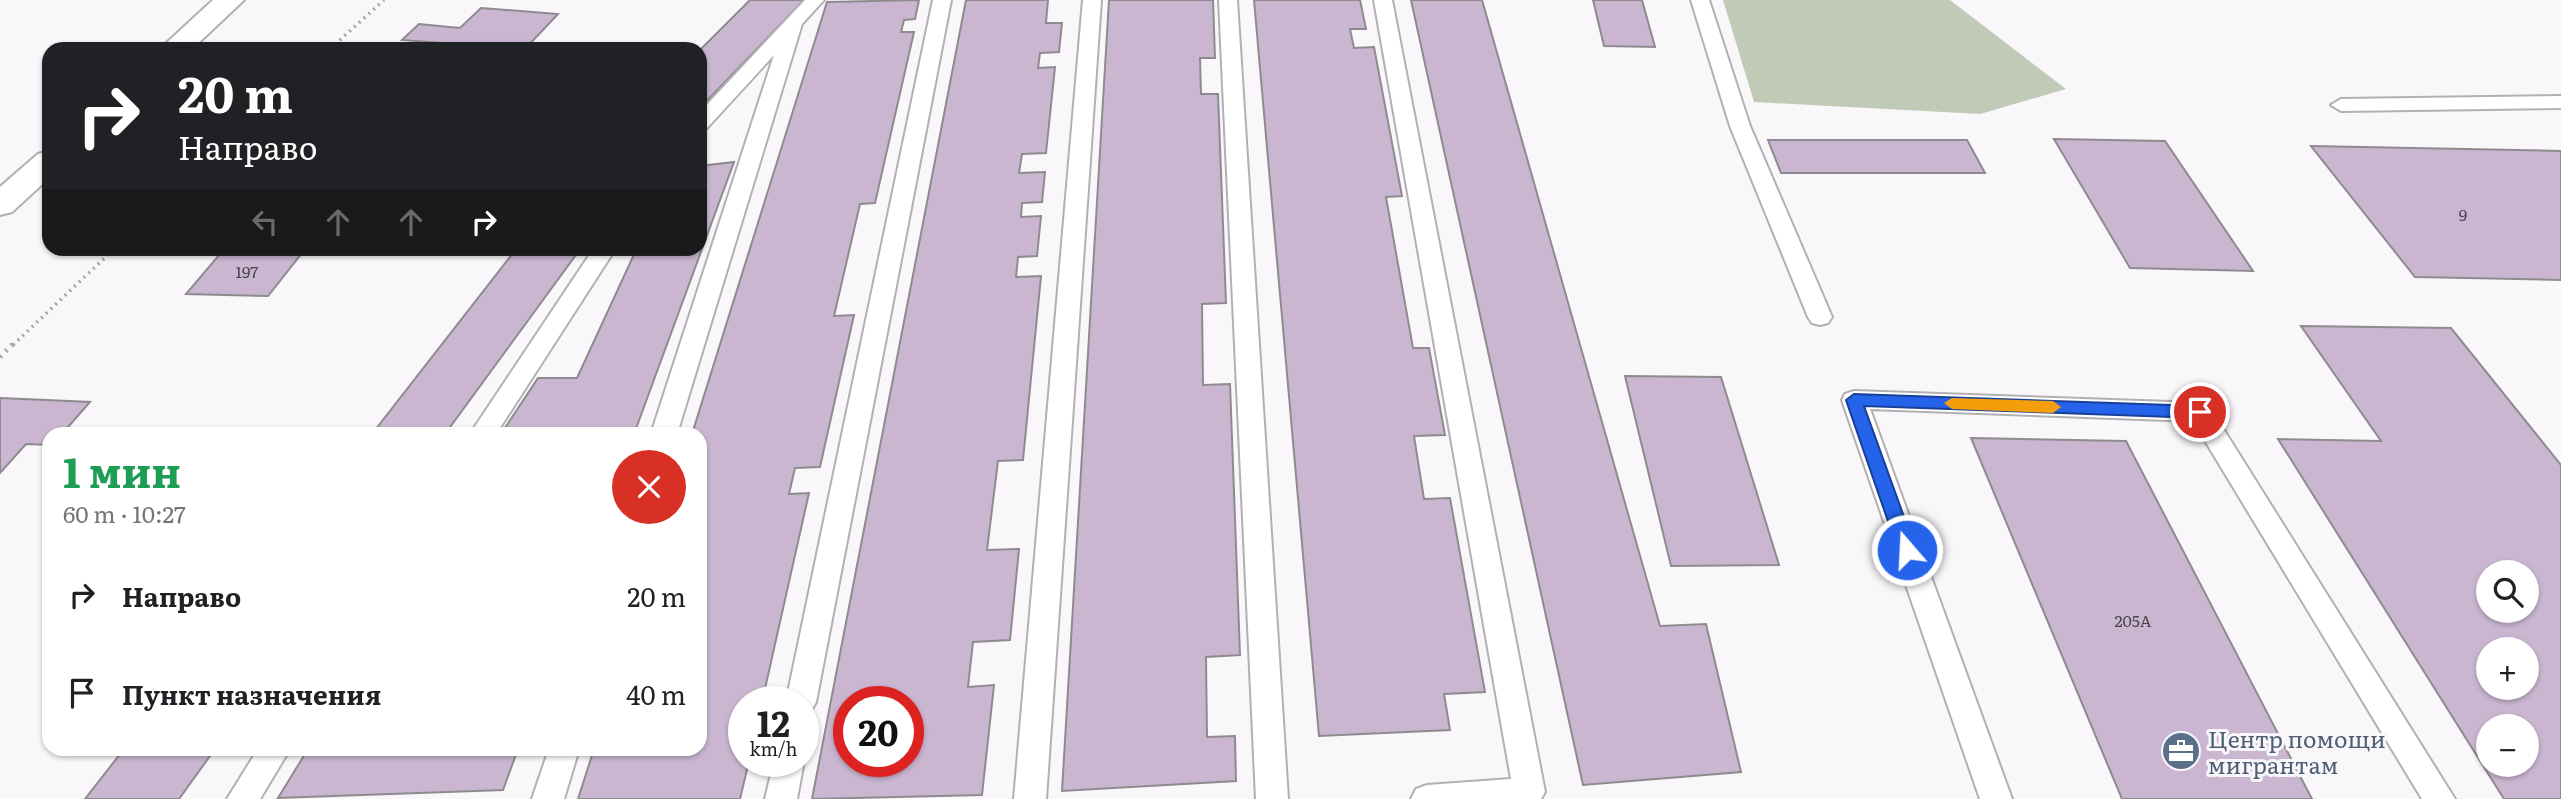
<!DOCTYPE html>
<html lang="ru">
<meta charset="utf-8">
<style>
:root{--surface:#fff;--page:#f6f6f6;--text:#202124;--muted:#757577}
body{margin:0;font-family:Literata,serif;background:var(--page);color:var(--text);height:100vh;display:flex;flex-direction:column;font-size:26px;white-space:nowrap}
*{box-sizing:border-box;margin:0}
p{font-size:23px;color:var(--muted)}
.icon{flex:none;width:38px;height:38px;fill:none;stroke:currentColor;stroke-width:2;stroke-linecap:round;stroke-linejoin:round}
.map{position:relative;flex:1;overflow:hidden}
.sheet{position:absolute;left:42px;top:427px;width:665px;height:329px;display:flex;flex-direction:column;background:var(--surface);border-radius:21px;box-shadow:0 2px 5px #0004}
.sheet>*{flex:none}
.guide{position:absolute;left:42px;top:42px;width:665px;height:214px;border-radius:21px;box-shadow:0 2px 5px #0004;background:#202124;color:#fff;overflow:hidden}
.buttons{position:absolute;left:2476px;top:560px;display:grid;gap:14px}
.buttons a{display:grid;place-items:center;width:63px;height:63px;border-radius:50%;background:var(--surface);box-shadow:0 2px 5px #0004;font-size:35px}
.speed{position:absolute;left:728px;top:686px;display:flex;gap:14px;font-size:35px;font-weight:700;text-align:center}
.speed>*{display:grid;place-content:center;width:91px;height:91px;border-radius:50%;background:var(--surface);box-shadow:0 2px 5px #0004;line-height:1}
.speed small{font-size:18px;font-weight:400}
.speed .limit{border:10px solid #d22;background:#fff;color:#111}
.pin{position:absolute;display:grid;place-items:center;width:60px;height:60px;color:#fff;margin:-30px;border:4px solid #fff;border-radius:50%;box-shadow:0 2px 7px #0007}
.me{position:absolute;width:77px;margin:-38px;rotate:341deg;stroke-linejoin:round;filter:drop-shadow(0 0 5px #0008)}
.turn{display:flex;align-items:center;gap:24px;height:147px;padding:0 21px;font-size:32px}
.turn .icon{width:91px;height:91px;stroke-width:2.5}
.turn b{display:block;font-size:49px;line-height:60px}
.lanes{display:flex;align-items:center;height:66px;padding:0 21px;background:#0003;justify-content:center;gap:35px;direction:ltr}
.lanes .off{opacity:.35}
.round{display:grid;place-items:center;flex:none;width:74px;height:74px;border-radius:37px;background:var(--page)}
.headline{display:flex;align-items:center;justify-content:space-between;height:119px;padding:0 21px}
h1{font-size:42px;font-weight:700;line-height:52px;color:#1e9e55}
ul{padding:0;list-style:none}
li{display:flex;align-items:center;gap:21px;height:98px;padding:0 21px}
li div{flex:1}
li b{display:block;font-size:26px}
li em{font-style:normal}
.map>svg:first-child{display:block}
.green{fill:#c1cab7}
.building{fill:#cab6d1;stroke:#8e8b8e;stroke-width:2;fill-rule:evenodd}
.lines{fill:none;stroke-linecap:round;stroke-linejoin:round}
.lane-casing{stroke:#b3b0b4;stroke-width:4}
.primary-casing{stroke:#b3b0b4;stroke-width:4}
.path-far1{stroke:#a6a4a7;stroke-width:3.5;stroke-dasharray:2 4.5;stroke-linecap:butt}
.path{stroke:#a6a4a7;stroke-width:5;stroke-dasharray:2 6;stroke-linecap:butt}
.lane{fill:#fff;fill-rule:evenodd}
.primary{fill:#fff;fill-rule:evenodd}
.route{fill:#2563eb;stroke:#184099;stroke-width:2}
.slow{fill:#f59e0b}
.labels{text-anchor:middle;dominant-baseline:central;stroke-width:6;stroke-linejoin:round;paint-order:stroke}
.number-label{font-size:16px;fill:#4d474e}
.near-service-label{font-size:23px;fill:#4e5e75;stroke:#faf7fb;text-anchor:start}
</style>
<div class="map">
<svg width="2561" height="799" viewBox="0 0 2561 799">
<rect width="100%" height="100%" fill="#faf7fb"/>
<!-- green -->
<polygon class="green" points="1723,0 1950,0 2066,89 1980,114 1754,102"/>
<!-- building -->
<g class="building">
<polygon points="750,0 804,0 700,108 700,50"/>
<polygon points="919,0 915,19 904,20 901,32 914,32 875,203 860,204 834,316 854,315 820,467 795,468 789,494 809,493 762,702 744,702 744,761 749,761 740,799 578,799 594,749 700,749 700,434 692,434 827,2"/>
<path d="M966,0H1048L1046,23H1062L1059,52L1040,53L1038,68L1055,67L1046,153L1022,154L1019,173L1045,172L1042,202L1022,203L1021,217L1041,216L1037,256L1018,257L1016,277L1041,276L1023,460L998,461L987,550L1019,549L1010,640L973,642L968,687L994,685L982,795L812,799ZM849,702H908V761H849Z"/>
<polygon points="1109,0 1213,0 1215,58 1200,58 1201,94 1218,94 1226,303 1202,304 1203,385 1230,384 1240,655 1206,657 1207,737 1235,736 1236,781 1062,791"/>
<polygon points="1254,0 1360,0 1366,29 1350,29 1354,48 1374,47 1402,196 1386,197 1413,348 1429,348 1445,435 1414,436 1424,499 1450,498 1485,692 1444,694 1450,730 1319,736"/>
<polygon points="1411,0 1482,0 1660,626 1706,624 1741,772 1583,785"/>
<polygon points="1593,0 1642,0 1655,47 1604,46"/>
<polygon points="481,8 558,14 525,49 402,40 419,24 460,28"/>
<polygon points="2054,139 2165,141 2253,271 2130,268"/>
<polygon points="1768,140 1967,140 1985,173 1781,173"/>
<polygon points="2311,146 2561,151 2561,280 2415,277"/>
<polygon points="734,162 634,434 501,434 538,378 577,378 637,248 700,248 700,166"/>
<polygon points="225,248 306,248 268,296 186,294"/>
<polygon points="517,248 581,248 445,434 372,434"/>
<path d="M2301,326L2451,328L2561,465V799H2504L2278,439L2381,441ZM2488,572H2527V611H2488ZM2488,649H2527V688H2488ZM2488,726H2527V765H2488Z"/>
<polygon points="1625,376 1721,377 1779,565 1671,566"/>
<polygon points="0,398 90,402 62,434 49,434 49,445 26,444 0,473"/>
<polygon points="1971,438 2126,441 2312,799 2122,799"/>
<polygon points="124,749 215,749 179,799 85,799"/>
<polygon points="308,749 518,749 503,790 278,798"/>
</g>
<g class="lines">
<defs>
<g id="lane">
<polygon points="805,0 824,0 802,24 677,434 651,434 774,55 707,128 700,130 700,112"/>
<polygon points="933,0 951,0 816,702 811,711 803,714 803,702 786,702"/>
<polygon points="1083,0 1101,0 1046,799 1014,799"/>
<polygon points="1219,0 1237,0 1288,799 1256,799"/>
<polygon points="1374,0 1392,0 1545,792 1541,799 1411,799 1416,789 1427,785 1511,779"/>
<polygon points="1691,0 1709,0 1750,126 1832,317 1828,323 1820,325 1812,323 1808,317 1730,126"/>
<polygon points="2561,96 2561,108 2341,111 2331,105 2341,99"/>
<polygon points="594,248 616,248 496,434 470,434"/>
<polygon points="1854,391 2200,403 2209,406 2455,799 2422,799 2193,421 1870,409 2012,799 1980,799 1842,400 1845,394"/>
<polygon points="258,749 290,749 260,799 227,799"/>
<polygon points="549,749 579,749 564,799 532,799"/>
<polygon points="803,759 804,761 797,799 765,799 774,761 803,761"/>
</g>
<g id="primary">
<polygon points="213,0 244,0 192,49 160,49"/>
<polygon points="49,151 49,178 12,212 0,215 0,187 38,154"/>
</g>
</defs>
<!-- lane casing -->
<use href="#lane" class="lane-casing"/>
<!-- primary casing -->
<use href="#primary" class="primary-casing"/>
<!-- path-far1 -->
<g class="path-far1">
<polyline points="330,49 384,0"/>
<polyline points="13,345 115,248"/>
</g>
<!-- path -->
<polyline class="path" points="0,357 14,343"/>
<!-- lane -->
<use href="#lane" class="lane"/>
<!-- primary -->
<use href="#primary" class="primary"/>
</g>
<!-- route -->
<polygon class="route" points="1854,394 2200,406 2208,412 2200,418 1864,406 1916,550 1913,555 1901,555 1898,550 1846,400"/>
<!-- slow -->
<polygon class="slow" points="1952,398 2053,401 2061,407 2053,413 1952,409 1944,403"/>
<!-- icons -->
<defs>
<symbol id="office-disc" viewBox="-11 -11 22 22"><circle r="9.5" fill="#5c6f8a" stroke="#faf7fb"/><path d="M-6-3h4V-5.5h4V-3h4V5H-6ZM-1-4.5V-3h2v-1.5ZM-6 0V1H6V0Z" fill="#fff"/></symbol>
</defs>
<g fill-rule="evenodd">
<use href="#office-disc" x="2159" y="729" width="44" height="44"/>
</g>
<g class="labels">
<!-- number labels -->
<g class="number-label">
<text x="2463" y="214">9</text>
<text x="247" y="271">197</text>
<text x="2133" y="620">205А</text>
</g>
<!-- near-service labels -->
<g class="near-service-label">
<text x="2208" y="738">Центр помощи<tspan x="2208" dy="26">мигрантам</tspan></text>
</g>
</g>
</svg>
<div class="buttons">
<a><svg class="icon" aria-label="search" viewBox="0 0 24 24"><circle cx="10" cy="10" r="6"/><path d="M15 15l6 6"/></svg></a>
<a>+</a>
<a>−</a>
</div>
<div class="speed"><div>12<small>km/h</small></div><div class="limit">20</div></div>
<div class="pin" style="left:2200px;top:412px;background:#d93025"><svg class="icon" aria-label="arrive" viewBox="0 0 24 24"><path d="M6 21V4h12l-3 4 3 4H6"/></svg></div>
<svg class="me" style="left:1907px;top:550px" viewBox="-20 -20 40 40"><circle r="17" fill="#2563eb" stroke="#fff" stroke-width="3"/><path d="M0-11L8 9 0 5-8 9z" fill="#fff"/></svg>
<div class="guide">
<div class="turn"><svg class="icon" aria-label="right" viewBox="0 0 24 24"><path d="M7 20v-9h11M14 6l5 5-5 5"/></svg><div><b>20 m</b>Направо</div></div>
<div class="lanes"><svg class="icon off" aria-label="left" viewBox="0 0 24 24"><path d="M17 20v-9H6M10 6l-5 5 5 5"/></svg><svg class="icon off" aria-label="ahead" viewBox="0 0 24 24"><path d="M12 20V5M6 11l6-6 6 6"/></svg><svg class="icon off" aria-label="ahead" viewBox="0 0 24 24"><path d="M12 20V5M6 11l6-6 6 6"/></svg><svg class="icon" aria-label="right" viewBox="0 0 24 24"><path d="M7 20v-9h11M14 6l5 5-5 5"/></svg></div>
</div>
<section class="sheet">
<div class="headline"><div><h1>1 мин</h1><p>60 m · 10:27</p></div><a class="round" style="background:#d93025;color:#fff"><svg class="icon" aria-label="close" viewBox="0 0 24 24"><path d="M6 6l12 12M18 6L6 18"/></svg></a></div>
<ul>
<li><svg class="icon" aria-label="right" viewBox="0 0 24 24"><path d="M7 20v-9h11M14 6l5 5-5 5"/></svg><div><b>Направо</b></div><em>20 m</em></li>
<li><svg class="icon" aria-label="arrive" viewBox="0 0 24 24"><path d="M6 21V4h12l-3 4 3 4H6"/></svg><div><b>Пункт назначения</b></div><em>40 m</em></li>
</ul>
</section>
</div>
